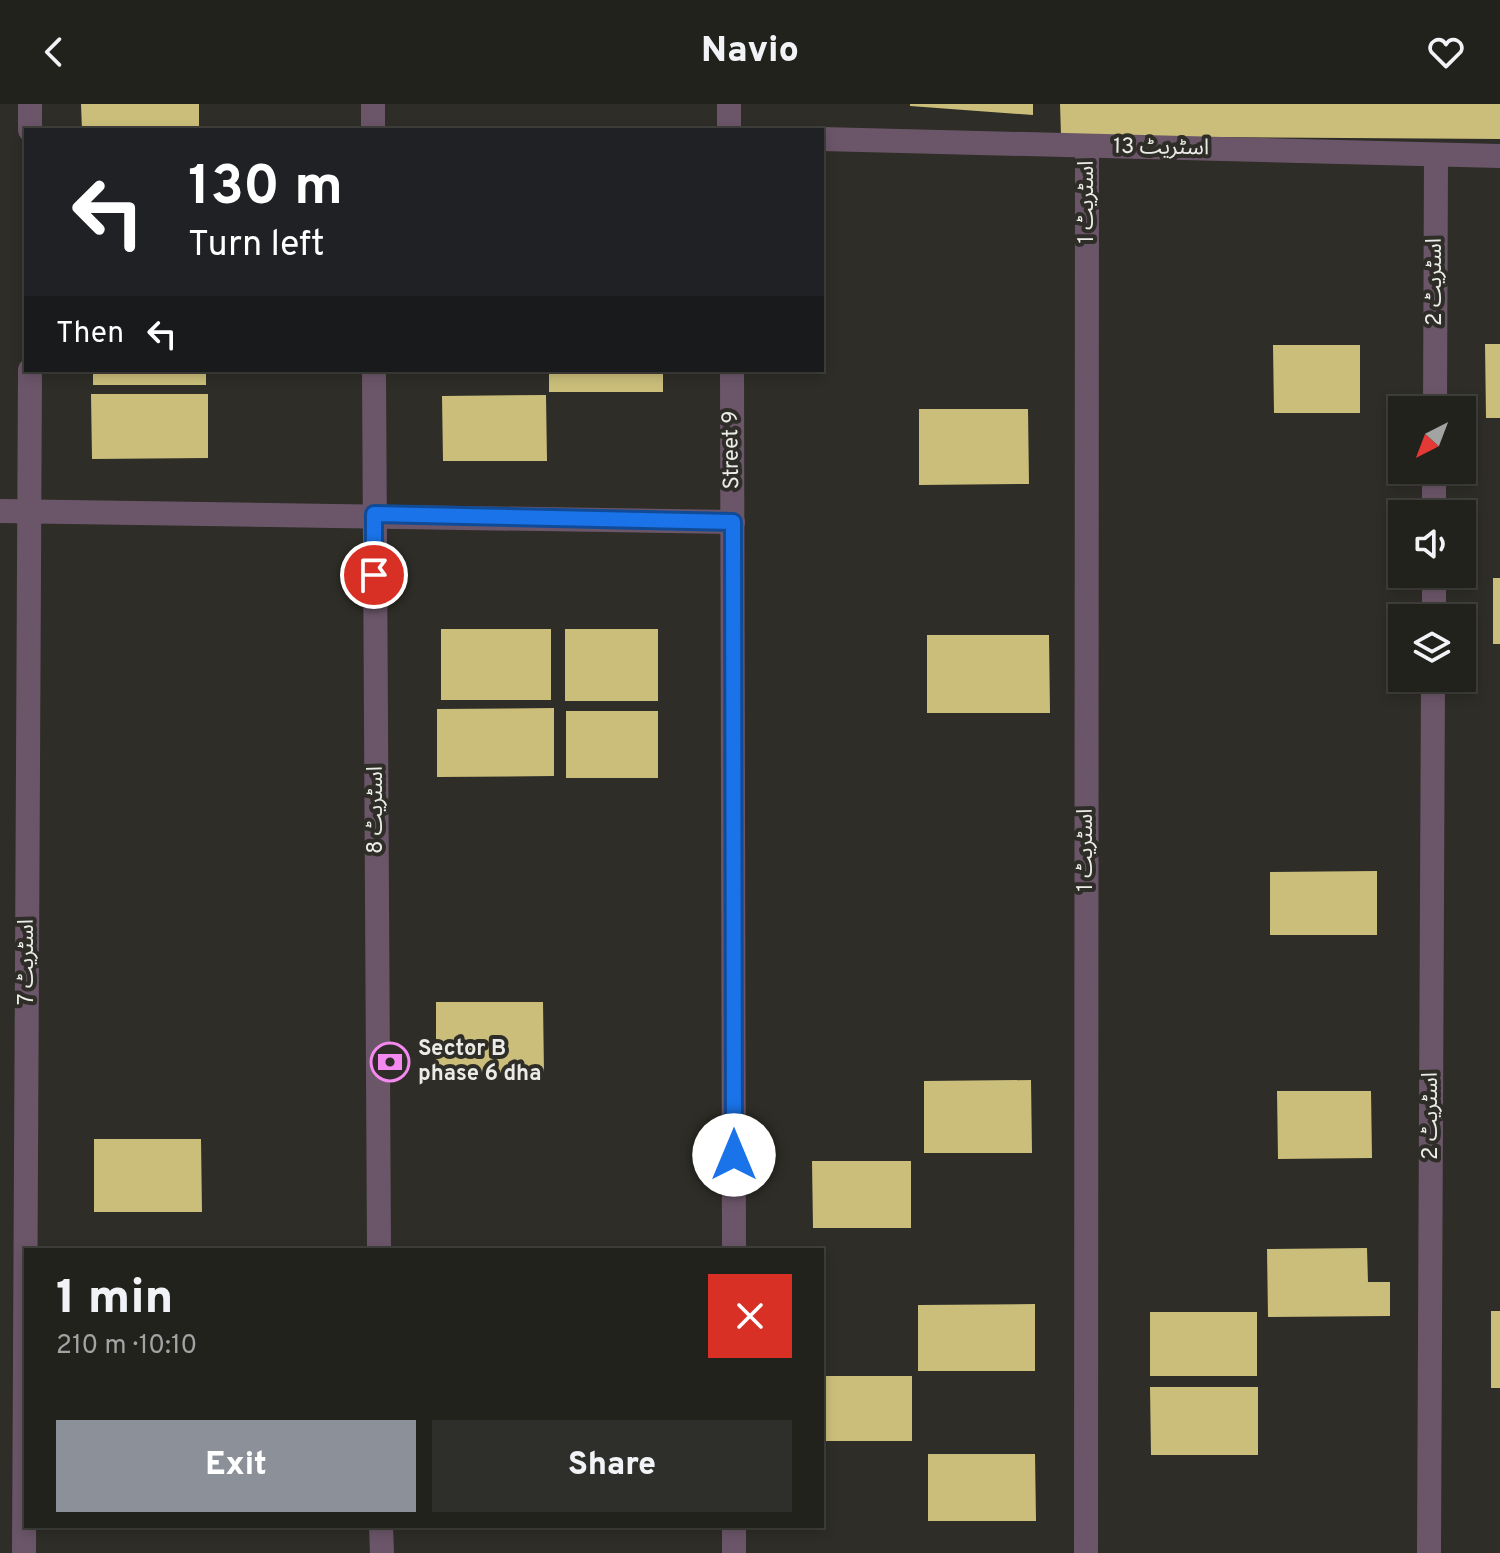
<!DOCTYPE html>
<meta charset="utf-8">
<style>
:root{--surface:#22221d;--page:#2e2f2a;--text:#f1f3f6;--muted:#a2a4a4;--line:#3f3f3b;--accent:#8c9099}
body{margin:0;font-family:Overpass,"Noto Sans Arabic",sans-serif;background:var(--page);color:var(--text);height:100vh;display:flex;flex-direction:column;font-size:30px;white-space:nowrap}
*{box-sizing:border-box;margin:0}
p{font-size:26px;color:var(--muted)}
.icon{flex:none;width:44px;height:44px;fill:none;stroke:currentColor;stroke-width:2;stroke-linecap:round;stroke-linejoin:round}
.map{position:relative;flex:1;overflow:hidden}
.sheet{position:absolute;left:24px;top:1144px;width:800px;height:280px;display:flex;flex-direction:column;background:var(--surface);border-radius:0px;box-shadow:0 4px 12px #0003,0 0 0 2px var(--line)}
.sheet>*{flex:none}
.hud{position:absolute;left:24px;top:24px;width:800px;height:244px;border-radius:0px;box-shadow:0 4px 12px #0003,0 0 0 2px var(--line);background:#202124;color:#fff;overflow:hidden}
.needle{width:52px;rotate:222deg}
.controls{position:absolute;left:1388px;top:292px;display:grid;gap:16px}
.controls a{display:grid;place-items:center;width:88px;height:88px;border-radius:0px;background:var(--surface);box-shadow:0 4px 12px #0003,0 0 0 2px var(--line);font-size:40px}
.pin{position:absolute;display:grid;place-items:center;width:68px;height:68px;color:#fff;margin:-34px;border:4px solid #fff;border-radius:50%;box-shadow:0 2px 8px #0007}
.me{position:absolute;width:88px;margin:-44px;rotate:0deg;stroke-linejoin:round;filter:drop-shadow(0 0 6px #0008)}
.turn{display:flex;align-items:center;gap:28px;height:168px;padding:0 32px;font-size:36px}
.turn .icon{width:104px;height:104px;stroke-width:2.5}
.turn b{display:block;font-size:56px;line-height:68px}
.then{display:flex;align-items:center;height:76px;padding:0 32px;background:#0003;gap:16px;font-size:30px}
.round{display:grid;place-items:center;flex:none;width:84px;height:84px;border-radius:0px;background:var(--page)}
.overview{display:flex;align-items:center;justify-content:space-between;height:136px;padding:0 32px}
h1{font-size:48px;font-weight:800;line-height:60px}
.button{display:flex;gap:16px;margin-top:auto;padding:16px 32px}
.button a{flex:1;height:92px;border-radius:0px;background:var(--accent);color:#fff;font-size:32px;font-weight:800;line-height:92px;text-align:center}
.button a+a{background:var(--page);color:var(--text)}
header{display:flex;justify-content:space-between;align-items:center;height:104px;padding:0 32px;background:var(--surface);font-size:36px;font-weight:800}
.map>svg:first-child{display:block}
.building{fill:#cbbe7a}
.lines{fill:none;stroke-linecap:round;stroke-linejoin:round}
.minor{stroke:#6b5669;stroke-width:24}
.route-casing{stroke:#114b97;stroke-width:20}
.route{stroke:#1a73e8;stroke-width:14}
.labels{text-anchor:middle;dominant-baseline:central;stroke-width:8;stroke-linejoin:round;paint-order:stroke}
.street-label{font-size:22px;fill:#ebebe7;stroke:#2e2d27}
.poi-label{font-size:22px;font-weight:bold;fill:#ebebe7;stroke:#2e2d27;text-anchor:start}
</style>
<header><svg class="icon" aria-label="back" viewBox="0 0 24 24"><path d="M15 5l-7 7 7 7"/></svg>Navio<svg class="icon" aria-label="heart" viewBox="0 0 24 24"><path d="M12 20l-8-8c-3-5 5-10 8-4 3-6 11-1 8 4z"/></svg></header>
<div class="map">
<svg width="1500" height="1449" viewBox="0 0 1500 1449">
<rect width="100%" height="100%" fill="#2e2d27"/>
<!-- building -->
<g class="building">
<polygon points="81,0 199,0 199,26 82,26"/>
<polygon points="910,0 1033,0 1033,11 910,2"/>
<polygon points="1060,0 1500,0 1500,35 1061,32"/>
<polygon points="1485,240 1500,240 1500,314 1486,314"/>
<polygon points="1273,241 1360,241 1360,309 1274,309"/>
<rect x="93" y="266" width="113" height="15"/>
<rect x="549" y="266" width="114" height="22"/>
<polygon points="91,290 208,290 208,354 92,355"/>
<polygon points="546,291 547,357 443,357 442,292"/>
<polygon points="919,305 1028,305 1029,380 919,381"/>
<rect x="1493" y="474" width="7" height="66"/>
<rect x="441" y="525" width="110" height="71"/>
<rect x="565" y="525" width="93" height="72"/>
<polygon points="927,531 1049,531 1050,609 927,609"/>
<polygon points="554,604 554,672 437,673 437,605"/>
<rect x="566" y="607" width="92" height="67"/>
<polygon points="1377,767 1377,831 1270,831 1270,768"/>
<polygon points="436,898 543,898 544,969 436,969"/>
<polygon points="1031,976 1032,1049 924,1049 924,977"/>
<polygon points="1277,987 1371,987 1372,1054 1278,1055"/>
<polygon points="94,1035 201,1035 202,1108 94,1108"/>
<polygon points="812,1057 911,1057 911,1124 813,1124"/>
<polygon points="1367,1144 1368,1178 1390,1178 1390,1212 1268,1213 1267,1145"/>
<polygon points="1035,1200 1035,1267 918,1267 918,1201"/>
<rect x="1491" y="1207" width="9" height="77"/>
<rect x="1150" y="1208" width="107" height="64"/>
<rect x="822" y="1272" width="90" height="65"/>
<polygon points="1150,1283 1258,1283 1258,1351 1151,1351"/>
<polygon points="928,1350 1035,1350 1036,1417 928,1417"/>
</g>
<g class="lines">
<!-- minor -->
<g class="minor">
<polyline points="373,0 373,26"/>
<polyline points="30,26 30,0"/>
<polyline points="729,26 729,0"/>
<polyline points="822,35 1500,52"/>
<polyline points="374,266 379,1146"/>
<polyline points="732,266 734,1146"/>
<polyline points="1435,306 1436,51"/>
<polyline points="0,407 733,418"/>
<polyline points="1434,410 1434,366"/>
<polyline points="1434,514 1434,470"/>
<polyline points="381,1422 382,1449"/>
<polyline points="734,1422 734,1449"/>
<polyline points="24,1449 30,266"/>
<polyline points="1086,1449 1087,43"/>
<polyline points="1429,1449 1433,574"/>
</g>
</g>
<g class="lines">
<defs>
<polyline id="route" points="374,471 374,410 733,418 734,1051"/>
</defs>
<!-- route casing -->
<use href="#route" class="route-casing"/>
<!-- route -->
<use href="#route" class="route"/>
</g>
<!-- icons -->
<defs>
<symbol id="bank-ring" viewBox="-11 -11 22 22"><circle r="9.5" fill="#2e2d27" stroke="#f489f0" stroke-width="1.5"/><path d="M-6-4H6V4H-6ZM0-2.3a2.3 2.3 0 1 0 0 4.6a2.3 2.3 0 1 0 0-4.6Z" fill="#f489f0"/></symbol>
</defs>
<g fill-rule="evenodd">
<use href="#bank-ring" x="368" y="936" width="44" height="44"/>
</g>
<g class="labels">
<!-- street labels -->
<g class="street-label">
<text transform="translate(1161 44) rotate(1)">اسٹریٹ 13</text>
<text transform="translate(1087 98) rotate(-90)">اسٹریٹ 1</text>
<text transform="translate(1435 178) rotate(-90)">اسٹریٹ 2</text>
<text transform="translate(732 346) rotate(-91)">Street 9</text>
<text transform="translate(376 706) rotate(-90)">اسٹریٹ 8</text>
<text transform="translate(1086 746) rotate(-90)">اسٹریٹ 1</text>
<text transform="translate(27 858) rotate(-90)">اسٹریٹ 7</text>
<text transform="translate(1431 1012) rotate(-90)">اسٹریٹ 2</text>
</g>
<!-- poi labels -->
<g class="poi-label">
<text x="418" y="945">Sector B<tspan x="418" dy="25">phase 6 dha</tspan></text>
</g>
</g>
</svg>
<div class="controls">
<a><svg class="needle" viewBox="-14 -14 28 28"><path d="M0-13l5 13h-10z" fill="#e53935"/><path d="M0 13l5-13h-10z" fill="#a2a4a4"/></svg></a>
<a><svg class="icon" aria-label="sound" viewBox="0 0 24 24"><path d="M4 9h4l5-4v14l-5-4H4zM17 9q2 3 0 6"/></svg></a>
<a><svg class="icon" aria-label="layers" viewBox="0 0 24 24"><path d="M12 4l9 5-9 5-9-5zM3 14l9 5 9-5"/></svg></a>
</div>
<div class="pin" style="left:374px;top:471px;background:#d93025"><svg class="icon" aria-label="arrive" viewBox="0 0 24 24"><path d="M6 21V4h12l-3 4 3 4H6"/></svg></div>
<svg class="me" style="left:734px;top:1051px" viewBox="-20 -20 40 40"><circle r="19" fill="#fff"/><path d="M0-13L10 11 0 6-10 11z" fill="#1a73e8"/></svg>
<div class="hud">
<div class="turn"><svg class="icon" aria-label="left" viewBox="0 0 24 24"><path d="M17 20v-9H6M10 6l-5 5 5 5"/></svg><div><b>130 m</b>Turn left</div></div>
<div class="then">Then<svg class="icon" aria-label="left" viewBox="0 0 24 24"><path d="M17 20v-9H6M10 6l-5 5 5 5"/></svg></div>
</div>
<section class="sheet">
<div class="overview"><div><h1>1 min</h1><p>210 m · 10:10</p></div><a class="round" style="background:#d93025;color:#fff"><svg class="icon" aria-label="close" viewBox="0 0 24 24"><path d="M6 6l12 12M18 6L6 18"/></svg></a></div>
<div class="button"><a>Exit</a><a>Share</a></div>
</section>
</div>
